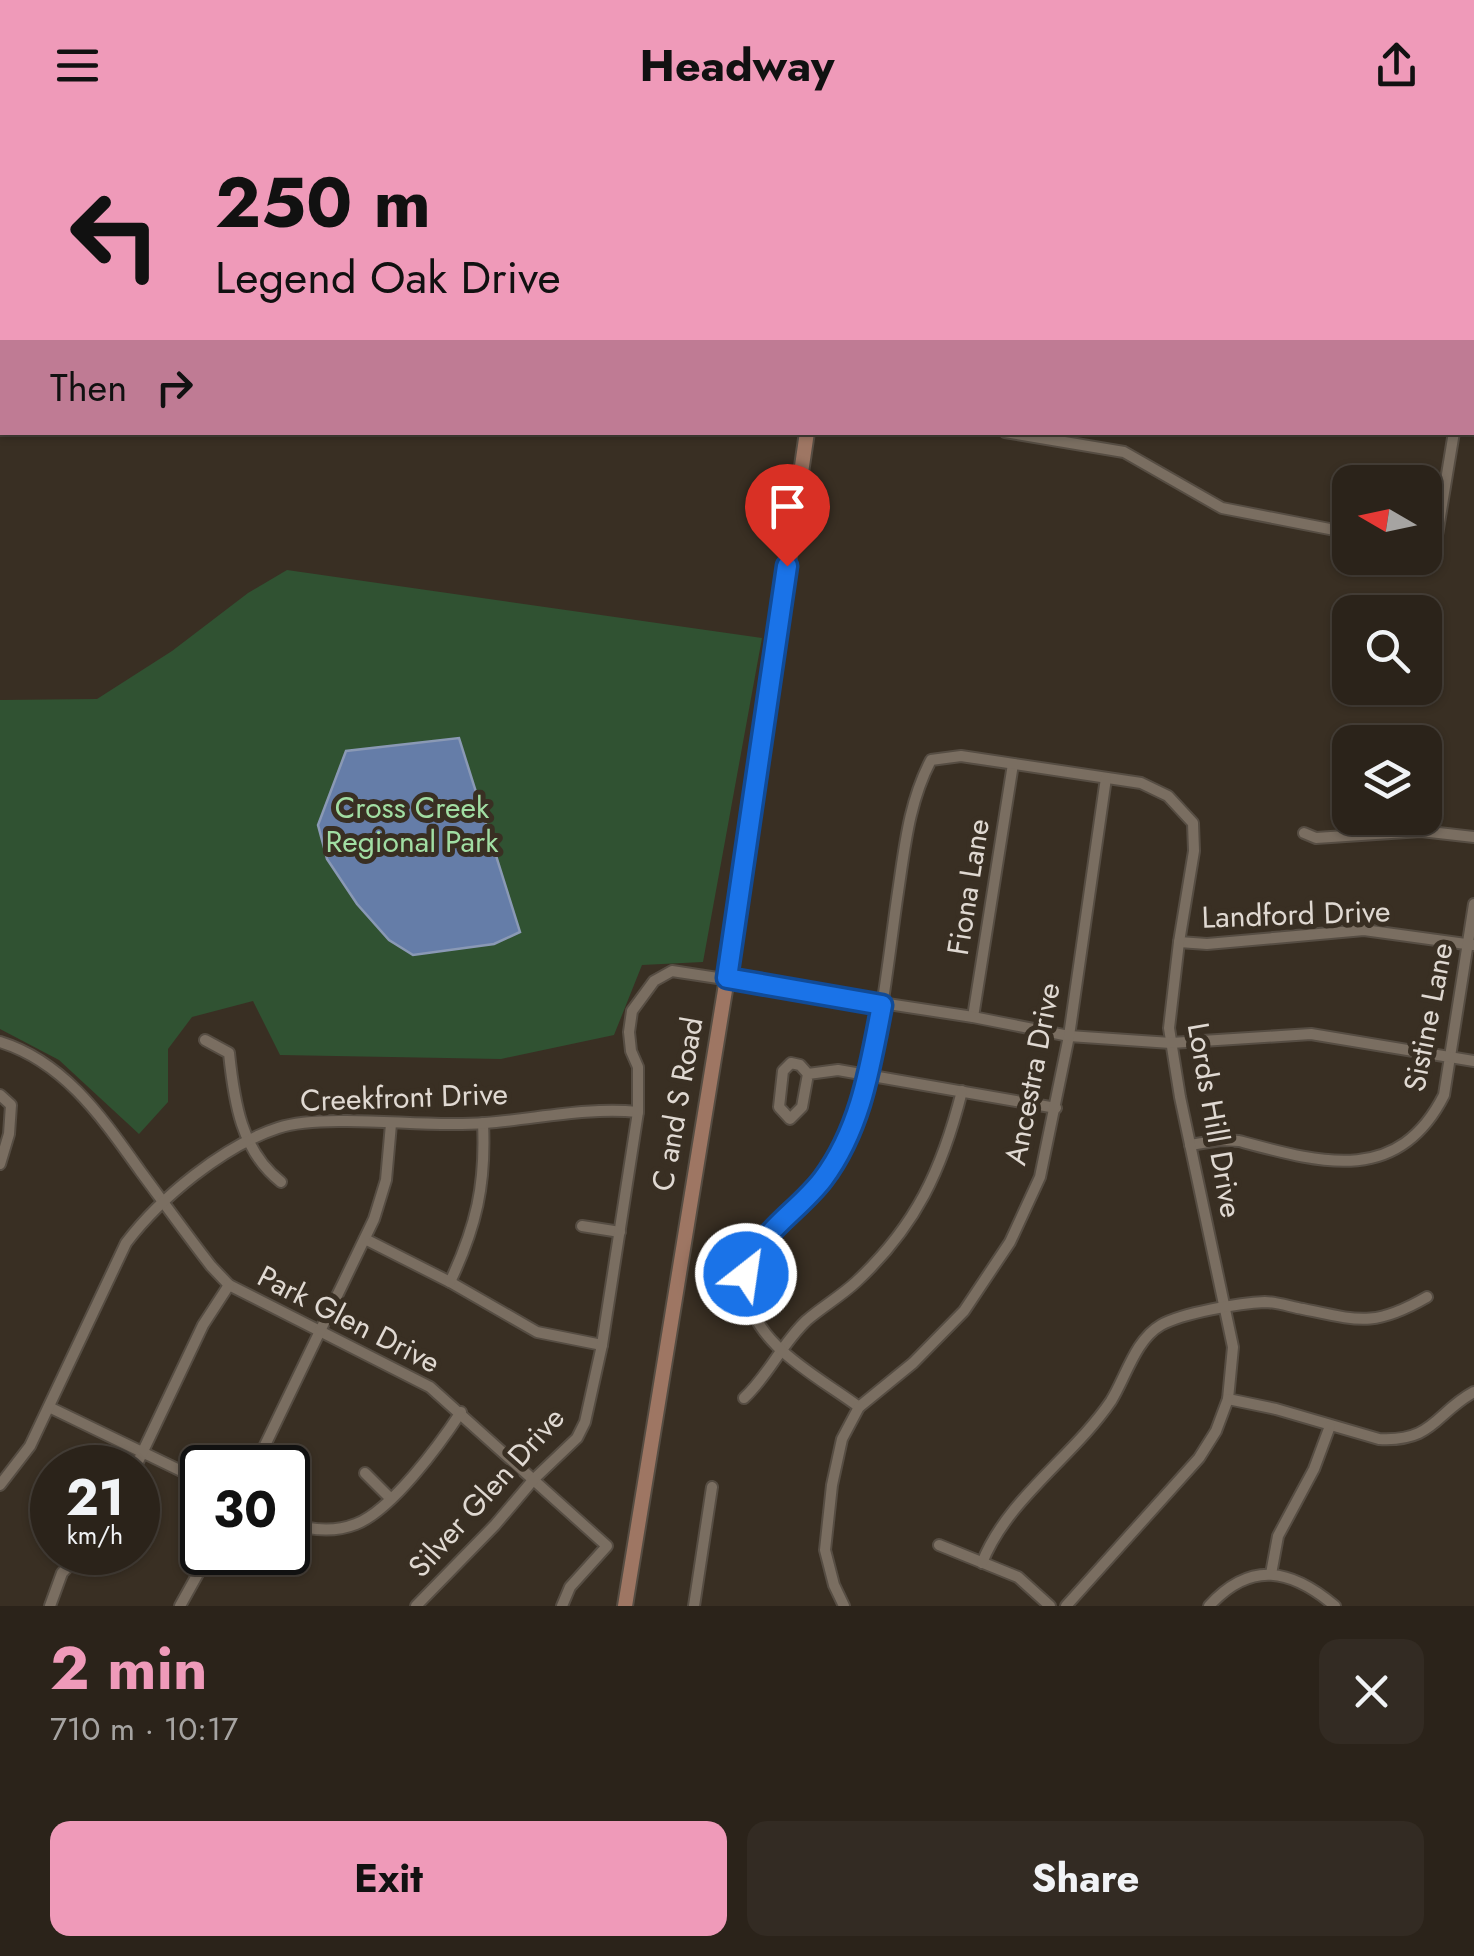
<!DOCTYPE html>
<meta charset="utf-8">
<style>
:root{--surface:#2b231a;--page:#332b23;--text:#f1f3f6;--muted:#a6a4a2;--line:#474039;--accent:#ef9ab9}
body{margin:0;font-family:Jost,sans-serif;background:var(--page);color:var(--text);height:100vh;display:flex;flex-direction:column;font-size:38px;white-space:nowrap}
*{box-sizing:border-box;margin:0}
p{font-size:32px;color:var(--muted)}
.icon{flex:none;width:55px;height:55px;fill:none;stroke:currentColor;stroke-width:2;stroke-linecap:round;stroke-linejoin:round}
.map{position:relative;height:1476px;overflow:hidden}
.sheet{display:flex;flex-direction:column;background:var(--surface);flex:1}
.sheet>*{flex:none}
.top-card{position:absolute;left:0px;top:0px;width:1475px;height:305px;box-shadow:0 2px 8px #0004,0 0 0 2px var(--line);background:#ef9ab9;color:#111;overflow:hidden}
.needle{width:65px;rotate:279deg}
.controls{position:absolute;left:1332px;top:335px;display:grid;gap:20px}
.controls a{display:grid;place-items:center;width:110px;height:110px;border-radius:20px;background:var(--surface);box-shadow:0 2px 8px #0004,0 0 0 2px var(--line);font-size:50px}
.speed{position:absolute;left:30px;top:1315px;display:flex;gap:20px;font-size:50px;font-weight:700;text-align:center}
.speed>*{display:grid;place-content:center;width:130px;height:130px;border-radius:50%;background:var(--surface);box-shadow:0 2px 8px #0004,0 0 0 2px var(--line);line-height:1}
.speed small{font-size:25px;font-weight:400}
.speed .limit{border:5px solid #111;border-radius:15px;background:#fff;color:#111}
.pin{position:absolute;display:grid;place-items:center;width:85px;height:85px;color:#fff;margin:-102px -42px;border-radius:50% 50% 50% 0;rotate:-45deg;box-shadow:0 0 10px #0007}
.pin .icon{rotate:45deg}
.me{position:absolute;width:110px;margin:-55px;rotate:30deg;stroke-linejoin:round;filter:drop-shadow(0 0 8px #0008)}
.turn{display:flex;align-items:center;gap:35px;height:210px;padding:0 50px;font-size:45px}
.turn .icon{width:130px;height:130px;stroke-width:2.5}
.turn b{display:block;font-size:70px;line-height:85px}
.then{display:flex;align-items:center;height:95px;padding:0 50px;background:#0003;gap:20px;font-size:38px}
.round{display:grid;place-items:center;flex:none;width:105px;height:105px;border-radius:20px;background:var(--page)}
.headline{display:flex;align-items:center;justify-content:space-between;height:170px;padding:0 50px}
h1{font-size:60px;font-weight:700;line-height:75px;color:var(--accent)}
.button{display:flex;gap:20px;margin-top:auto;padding:20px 50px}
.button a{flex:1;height:115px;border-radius:20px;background:var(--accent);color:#111;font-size:40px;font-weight:700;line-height:115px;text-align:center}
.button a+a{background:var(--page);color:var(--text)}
header{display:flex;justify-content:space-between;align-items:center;height:130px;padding:0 50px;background:var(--accent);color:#111;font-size:45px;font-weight:700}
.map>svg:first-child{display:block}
.green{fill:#305232}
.water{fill:#657da8;stroke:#8a99b5;stroke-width:2.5}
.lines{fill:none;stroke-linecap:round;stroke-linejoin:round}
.minor-casing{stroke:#564d43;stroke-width:14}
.secondary-casing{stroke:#564d43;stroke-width:18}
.minor{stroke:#7a6e61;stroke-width:10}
.secondary{stroke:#9e7663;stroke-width:14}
.route-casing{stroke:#114b97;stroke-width:25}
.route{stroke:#1a73e8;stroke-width:18}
.labels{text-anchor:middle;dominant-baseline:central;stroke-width:10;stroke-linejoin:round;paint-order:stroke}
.park-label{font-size:30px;fill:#a1dea3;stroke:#392f23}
.street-label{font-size:30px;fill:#e0d9d2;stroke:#392f23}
</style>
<header><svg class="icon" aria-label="menu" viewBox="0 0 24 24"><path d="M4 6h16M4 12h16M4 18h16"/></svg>Headway<svg class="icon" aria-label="share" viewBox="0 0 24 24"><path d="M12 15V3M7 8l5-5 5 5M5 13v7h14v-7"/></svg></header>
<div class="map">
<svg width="1474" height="1476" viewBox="0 0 1474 1476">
<rect width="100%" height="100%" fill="#392f23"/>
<!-- green -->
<polygon class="green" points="287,440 762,508 703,832 642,835 614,905 501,929 280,925 253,871 192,887 168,919 168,972 139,1004 59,930 0,899 0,570 97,569 172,521 248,463"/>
<!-- water -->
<polygon class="water" points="459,608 520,802 494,814 413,825 389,810 357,774 327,729 318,695 346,621"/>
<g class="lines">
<defs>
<g id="minor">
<polyline points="1472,181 1474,171"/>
<polyline points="1005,302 1124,322 1222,378 1350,403"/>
<polyline points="1425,413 1436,411 1454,302"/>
<polyline points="1304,703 1316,708 1421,701 1474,707"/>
<polyline points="1179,812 1207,814 1364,800 1473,815"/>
<polyline points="973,887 1013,634"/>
<path d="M205,910L229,923C234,971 241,1021 281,1052"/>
<path d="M0,912C65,932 103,989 141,1042C164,1073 187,1105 211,1136L229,1155L430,1257L607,1416L570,1457L562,1476"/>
<polyline points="808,944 802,977 790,989 779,977 783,941 791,933 800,935 808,944 838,940 1056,978"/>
<polyline points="0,965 11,975 9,1004 0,1034"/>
<path d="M1190,1015L1221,1010L1239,1011C1321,1033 1398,1056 1444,965L1474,774"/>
<polyline points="582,1096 620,1102"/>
<polyline points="365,1109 450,1152 537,1202 602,1215"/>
<path d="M450,1152C476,1097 486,1055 483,993"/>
<path d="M744,1268C769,1245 782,1213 807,1190C822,1177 841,1166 856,1152C916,1096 942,1040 962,961"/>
<polyline points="49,1277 202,1351"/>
<path d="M859,1277C819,1247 753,1215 747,1161C742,1113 783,1095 811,1064C826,1048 839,1027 848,1007C880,930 886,843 898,762C905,715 909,672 931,630L961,626L1141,653L1168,666L1193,693L1194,721L1179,812L1169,898L1180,967L1233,1217L1228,1269L1276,1279L1379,1309C1434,1312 1435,1283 1474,1262"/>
<polyline points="135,1338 203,1195 229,1155"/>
<polyline points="254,1338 374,1089 386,1050 391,994"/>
<polyline points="365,1343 390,1368"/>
<path d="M0,1355L30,1316L126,1113C160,1068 223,1016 278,998C296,992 320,991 339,991C387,990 436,997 485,993C537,989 586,977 638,982"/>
<path d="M288,1392C309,1400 333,1403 356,1394C392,1380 440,1314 461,1282"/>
<polyline points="939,1415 1018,1447 1050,1476"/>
<path d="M982,1433C1007,1369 1073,1327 1111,1271C1126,1247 1135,1210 1161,1195C1182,1183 1240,1173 1265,1172C1277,1172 1291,1177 1303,1179C1360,1191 1375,1197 1427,1167"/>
<polyline points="1271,1444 1278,1406 1314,1339 1330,1296"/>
<polyline points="50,1476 62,1443 82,1422"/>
<polyline points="180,1476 210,1422"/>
<polyline points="416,1476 495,1395 534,1349 577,1308 585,1292 602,1215 638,982 638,937 631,921 629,902 632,881 654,851 672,841 973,887 1069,906 1171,913 1311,904 1474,931"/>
<polyline points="694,1476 712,1357"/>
<polyline points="844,1476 834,1455 825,1420 832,1355 842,1309 859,1277 913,1233 964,1181 1010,1112 1040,1047 1069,906 1106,648"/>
<polyline points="1066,1476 1199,1328 1216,1301 1228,1269"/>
<path d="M1209,1476C1251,1430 1291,1439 1335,1476"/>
</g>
<g id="secondary">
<polyline points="853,2 854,0"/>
<polyline points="625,1476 727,848 807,302"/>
</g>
</defs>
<!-- minor casing -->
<use href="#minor" class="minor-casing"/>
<!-- secondary casing -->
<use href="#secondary" class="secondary-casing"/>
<!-- minor -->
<use href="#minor" class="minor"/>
<!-- secondary -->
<use href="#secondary" class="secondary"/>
</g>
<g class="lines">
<defs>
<path id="route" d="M746,1144C759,1101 797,1083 823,1049C861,998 870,937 882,875L727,848L787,436"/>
</defs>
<!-- route casing -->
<use href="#route" class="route-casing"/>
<!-- route -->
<use href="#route" class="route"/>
</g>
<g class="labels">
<!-- park labels -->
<g class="park-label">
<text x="412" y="677">Cross Creek<tspan x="412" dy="34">Regional Park</tspan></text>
</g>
<!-- street labels -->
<g class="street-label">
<text transform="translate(968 757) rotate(-81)">Fiona Lane</text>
<text transform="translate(1296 784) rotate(-2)">Landford Drive</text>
<text transform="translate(1428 887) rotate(-79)">Sistine Lane</text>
<text transform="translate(1032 944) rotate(-79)">Ancestra Drive</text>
<text transform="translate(404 967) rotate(-2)">Creekfront Drive</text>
<text transform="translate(677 974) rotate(-80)">C and S Road</text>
<text transform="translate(1215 990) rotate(80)">Lords Hill Drive</text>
<text transform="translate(349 1189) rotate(27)">Park Glen Drive</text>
<text transform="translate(486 1362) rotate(-48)">Silver Glen Drive</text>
</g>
</g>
</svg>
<div class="controls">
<a><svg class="needle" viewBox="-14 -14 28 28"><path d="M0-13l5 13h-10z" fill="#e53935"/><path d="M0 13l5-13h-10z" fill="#a6a4a2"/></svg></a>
<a><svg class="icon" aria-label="search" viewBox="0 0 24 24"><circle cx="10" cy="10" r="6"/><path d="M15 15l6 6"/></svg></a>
<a><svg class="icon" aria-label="layers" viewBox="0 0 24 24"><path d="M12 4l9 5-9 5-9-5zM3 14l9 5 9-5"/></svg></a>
</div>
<div class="speed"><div>21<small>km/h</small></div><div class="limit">30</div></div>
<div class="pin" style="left:787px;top:436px;background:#d93025"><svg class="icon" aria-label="arrive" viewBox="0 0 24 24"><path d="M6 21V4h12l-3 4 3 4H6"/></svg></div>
<svg class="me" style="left:746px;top:1144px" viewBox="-20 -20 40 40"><circle r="17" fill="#1a73e8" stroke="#fff" stroke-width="3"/><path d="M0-11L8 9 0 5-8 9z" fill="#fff"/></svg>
<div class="top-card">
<div class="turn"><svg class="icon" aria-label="left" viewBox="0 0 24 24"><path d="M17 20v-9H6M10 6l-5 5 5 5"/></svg><div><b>250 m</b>Legend Oak Drive</div></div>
<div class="then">Then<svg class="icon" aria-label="right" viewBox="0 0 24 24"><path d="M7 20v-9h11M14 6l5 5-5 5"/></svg></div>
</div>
</div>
<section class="sheet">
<div class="headline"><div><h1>2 min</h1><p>710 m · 10:17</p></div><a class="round"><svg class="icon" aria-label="close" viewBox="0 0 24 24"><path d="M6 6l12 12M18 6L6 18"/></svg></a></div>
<div class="button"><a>Exit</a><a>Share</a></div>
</section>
